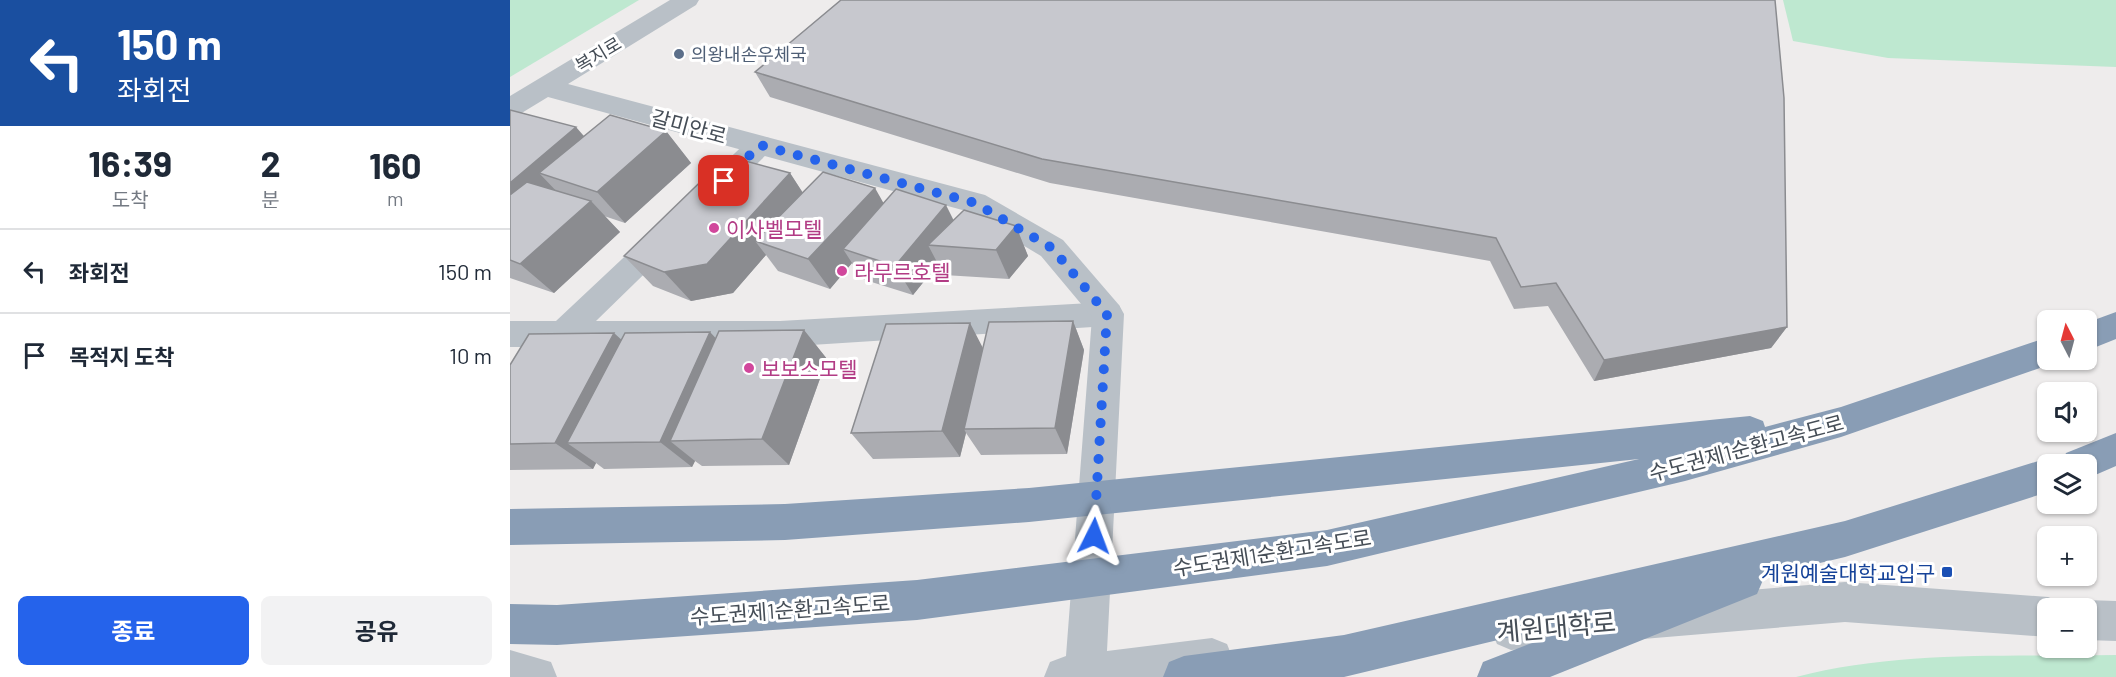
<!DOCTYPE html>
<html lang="ko">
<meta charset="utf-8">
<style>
:root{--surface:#fff;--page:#f2f2f3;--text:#1f2937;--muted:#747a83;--line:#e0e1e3;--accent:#2563eb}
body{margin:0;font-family:Barlow,"Noto Sans KR",sans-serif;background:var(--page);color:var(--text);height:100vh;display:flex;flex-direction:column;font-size:22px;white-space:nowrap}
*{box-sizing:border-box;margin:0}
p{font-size:20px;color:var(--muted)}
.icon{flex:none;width:33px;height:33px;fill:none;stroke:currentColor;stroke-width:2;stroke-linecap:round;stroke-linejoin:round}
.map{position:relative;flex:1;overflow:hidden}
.details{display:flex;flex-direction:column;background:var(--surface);width:510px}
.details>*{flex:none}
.guide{background:#1a4fa0;color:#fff;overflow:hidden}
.needle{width:39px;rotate:354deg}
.controls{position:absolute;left:1527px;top:310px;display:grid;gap:12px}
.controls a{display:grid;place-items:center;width:60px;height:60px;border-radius:9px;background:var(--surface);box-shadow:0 2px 4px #0004;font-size:30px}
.pin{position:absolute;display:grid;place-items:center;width:51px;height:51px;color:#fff;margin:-26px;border-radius:12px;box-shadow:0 3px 9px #0006}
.me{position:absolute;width:66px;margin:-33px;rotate:3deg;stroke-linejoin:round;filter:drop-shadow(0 0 4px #0008)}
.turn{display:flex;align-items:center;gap:21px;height:126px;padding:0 18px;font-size:27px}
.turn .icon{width:78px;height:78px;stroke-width:2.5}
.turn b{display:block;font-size:42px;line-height:51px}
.eta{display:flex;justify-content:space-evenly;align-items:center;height:102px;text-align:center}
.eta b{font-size:36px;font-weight:700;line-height:42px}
.button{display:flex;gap:12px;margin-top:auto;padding:12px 18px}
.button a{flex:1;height:69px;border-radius:9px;background:var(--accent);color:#fff;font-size:24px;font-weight:700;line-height:69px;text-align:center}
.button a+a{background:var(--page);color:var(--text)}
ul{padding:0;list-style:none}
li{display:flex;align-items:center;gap:18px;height:84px;padding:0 18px;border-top:2px solid var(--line)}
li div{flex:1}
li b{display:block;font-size:22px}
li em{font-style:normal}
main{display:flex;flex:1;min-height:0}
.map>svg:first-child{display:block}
.green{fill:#bee8d0}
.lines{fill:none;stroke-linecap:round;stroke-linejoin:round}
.minor{fill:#b9c0c7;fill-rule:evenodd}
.tertiary{fill:#b9c0c7;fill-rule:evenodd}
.motorway{fill:#899db5;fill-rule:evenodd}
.wall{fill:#abacb1}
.shaded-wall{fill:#8b8c90}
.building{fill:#c7c8ce;stroke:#8b8c90;stroke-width:1.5}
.route{stroke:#2563eb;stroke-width:10;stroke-dasharray:0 18}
.service-dot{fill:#5c6f8a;stroke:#fff;stroke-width:2}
.hotel-dot{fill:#d1479c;stroke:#fff;stroke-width:2}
.transit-dot{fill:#1a4fb4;stroke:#fff;stroke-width:2}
.labels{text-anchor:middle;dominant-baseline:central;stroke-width:6;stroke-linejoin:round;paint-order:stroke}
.far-street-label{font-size:18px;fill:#464e57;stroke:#fff}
.far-service-label{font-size:18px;fill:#4e5e75;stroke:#fff;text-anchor:start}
.street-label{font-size:21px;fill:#464e57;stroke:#fff}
.hotel-label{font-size:21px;fill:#b23c85;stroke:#fff;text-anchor:start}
.transit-label{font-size:21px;fill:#164399;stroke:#fff;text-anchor:end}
.near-street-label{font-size:26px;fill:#464e57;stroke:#fff}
</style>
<main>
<section class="details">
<div class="guide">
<div class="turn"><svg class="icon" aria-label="left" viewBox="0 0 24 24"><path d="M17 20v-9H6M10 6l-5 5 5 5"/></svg><div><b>150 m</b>좌회전</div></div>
</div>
<div class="eta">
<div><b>16:39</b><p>도착</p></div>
<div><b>2</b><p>분</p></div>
<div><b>160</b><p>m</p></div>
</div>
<ul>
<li><svg class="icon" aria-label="left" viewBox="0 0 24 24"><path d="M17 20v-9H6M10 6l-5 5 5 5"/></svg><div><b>좌회전</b></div><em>150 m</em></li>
<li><svg class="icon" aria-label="arrive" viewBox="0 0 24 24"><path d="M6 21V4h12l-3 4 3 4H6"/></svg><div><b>목적지 도착</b></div><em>10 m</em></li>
</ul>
<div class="button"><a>종료</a><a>공유</a></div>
</section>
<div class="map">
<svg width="1606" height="677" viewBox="0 0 1606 677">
<rect width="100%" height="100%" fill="#eeecec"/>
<!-- green -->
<g class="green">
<polygon points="0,0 129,0 0,77"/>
<polygon points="1273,0 1606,0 1606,67 1378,58 1283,41"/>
<path d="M1606,655V677H1286C1389,650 1501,657 1606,655Z"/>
</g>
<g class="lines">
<!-- minor -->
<g class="minor">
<polygon points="250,136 259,138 263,145 259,152 213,197 203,200 193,197 189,190 193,183 241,138"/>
<polygon points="154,226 164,229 168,237 164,245 86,321 270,321 598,302 609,305 613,314 609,323 598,326 270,347 0,347 0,321 46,321 144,229"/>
</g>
<!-- tertiary -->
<g class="tertiary">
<polygon points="160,0 189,0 186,5 58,84 475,195 553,240 609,305 614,314 597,651 702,638 717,644 723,659 717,674 708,677 534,677 540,662 556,656 582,317 531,256 456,211 38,97 10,114 0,117 0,96"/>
<polygon points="1335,582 1538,597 1552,603 1555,609 1538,609 1538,637 1335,622 1001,650 987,644 981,630 987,616 1001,610"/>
<polygon points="1576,600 1606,601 1606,641 1576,640 1576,609 1560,609 1562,606"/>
<polygon points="0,650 41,662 47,677 0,677"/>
</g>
<!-- motorway -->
<g class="motorway">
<polygon points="1606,312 1606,339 1576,351 1576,323"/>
<polygon points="1538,337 1538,360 1550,361 1331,437 1175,481 817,566 407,620 47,645 0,644 0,604 47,605 407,580 817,530 1129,459 519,522 275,540 0,545 0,509 275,504 519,488 1240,416 1253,421 1255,427 1331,407"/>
<polygon points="1606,433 1606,466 1576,479 1576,465 1538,465 1538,492 1335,557 1251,577 1253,580 1247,594 1040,677 967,677 973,662 1096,614 834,677 653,677 659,662 674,656 834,635 1335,521 1538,458 1551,464 1556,453"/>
</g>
</g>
<!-- wall -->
<g class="wall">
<polygon points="331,0 1277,327 1261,348 1084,381 1038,306 1004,309 980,261 540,183 260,97 245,72"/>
<polygon points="0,110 74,136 156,131 181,163 115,223 94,216 110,232 44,293 0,278"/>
<polygon points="280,173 293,193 373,203 444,220 506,226 518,256 499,279 434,275 428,264 403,295 352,279 342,263 320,289 268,271 256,255 223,293 181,301 143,286 114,256"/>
<polygon points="563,321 574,350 557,454 471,455 456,433 450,457 363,459 341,433"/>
<polygon points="294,330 317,359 279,465 192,466 185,461 182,467 94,469 86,463 83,469 0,470 0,365 111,340 206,339"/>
</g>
<!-- shaded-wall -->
<g class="shaded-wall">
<polygon points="66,127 94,159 29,173 51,196 0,222 0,183"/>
<polygon points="156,131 181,163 115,223 87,192"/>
<polygon points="280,173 300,204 245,241 256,255 223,293 181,301 154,272"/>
<polygon points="365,188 382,218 333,249 342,263 320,289 298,259"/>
<polygon points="81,201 110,232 44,293 10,264"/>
<polygon points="436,205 451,235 418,245 428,264 403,295 385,266"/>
<polygon points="506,226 518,256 499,279 486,250"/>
<polygon points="563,321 574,350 557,454 545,428"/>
<polygon points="460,323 475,352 454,429 456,433 450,457 432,431"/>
<polygon points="1277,327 1261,348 1084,381 1094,360"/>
<polygon points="294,330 317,359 279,465 252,439"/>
<polygon points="200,332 227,361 160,441 185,461 182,467 150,442"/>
<polygon points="104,333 136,362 57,443 86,463 83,469 45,443"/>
</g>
<!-- building -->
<g class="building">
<polygon points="331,0 1265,0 1274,98 1277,327 1094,360 1046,283 1011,287 986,238 532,159 245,72"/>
<polygon points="0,110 66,127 0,183"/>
<polygon points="100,115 156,131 87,192 29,173"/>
<polygon points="217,156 280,173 197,264 154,272 114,256"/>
<polygon points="313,172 365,188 298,259 245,241"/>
<polygon points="17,182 81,201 10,264 0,260 0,195"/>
<polygon points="386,189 436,205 385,266 333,249"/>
<polygon points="454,210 506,226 486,250 418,245"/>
<polygon points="563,321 545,428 454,429 479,322"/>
<polygon points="460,323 432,431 341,433 376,324"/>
<polygon points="294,330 252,439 160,441 209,331"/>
<polygon points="200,332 150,442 57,443 115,333"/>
<polygon points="104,333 45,443 0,444 0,365 19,334"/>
</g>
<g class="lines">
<!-- route -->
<polyline class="route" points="214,181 250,145 465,203 542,248 597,314 584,536"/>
</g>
<!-- markers -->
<circle class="service-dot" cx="169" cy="54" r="6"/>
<g class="hotel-dot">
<circle cx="204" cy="228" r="6"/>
<circle cx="332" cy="271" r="6"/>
<circle cx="239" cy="368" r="6"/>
</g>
<rect class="transit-dot" x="1431" y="566" width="12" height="12" rx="3"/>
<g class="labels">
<!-- far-street labels -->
<g class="far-street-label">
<text transform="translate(88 54) rotate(-31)">복지로</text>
</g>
<!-- far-service labels -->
<g class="far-service-label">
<text x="181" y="54">의왕내손우체국</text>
</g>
<!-- street labels -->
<g class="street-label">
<text transform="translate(179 126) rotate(15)">갈미안로</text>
<text transform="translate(1236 447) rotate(-15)">수도권제1순환고속도로</text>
<text transform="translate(762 552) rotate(-9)">수도권제1순환고속도로</text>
<text transform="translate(280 609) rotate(-4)">수도권제1순환고속도로</text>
</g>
<!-- hotel labels -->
<g class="hotel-label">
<text x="216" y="228">이사벨모텔</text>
<text x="344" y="271">라무르호텔</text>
<text x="251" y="368">보보스모텔</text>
</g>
<!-- transit labels -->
<g class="transit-label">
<text x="1425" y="572">계원예술대학교입구</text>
</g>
<!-- near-street labels -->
<g class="near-street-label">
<text transform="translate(1046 626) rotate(-5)">계원대학로</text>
</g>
</g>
</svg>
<div class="controls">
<a><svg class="needle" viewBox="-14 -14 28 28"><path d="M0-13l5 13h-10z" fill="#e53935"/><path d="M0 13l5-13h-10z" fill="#747a83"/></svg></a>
<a><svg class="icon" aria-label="sound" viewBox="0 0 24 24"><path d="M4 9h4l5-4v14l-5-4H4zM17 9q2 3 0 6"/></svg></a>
<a><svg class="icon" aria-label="layers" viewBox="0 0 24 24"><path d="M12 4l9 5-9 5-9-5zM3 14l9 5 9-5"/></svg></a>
<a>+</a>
<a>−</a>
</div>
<div class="pin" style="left:214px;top:181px;background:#d93025"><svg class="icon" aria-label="arrive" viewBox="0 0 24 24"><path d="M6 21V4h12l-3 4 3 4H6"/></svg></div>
<svg class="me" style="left:584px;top:536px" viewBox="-20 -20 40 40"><path d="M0-17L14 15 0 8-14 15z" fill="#2563eb" stroke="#fff" stroke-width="4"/></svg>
</div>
</main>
